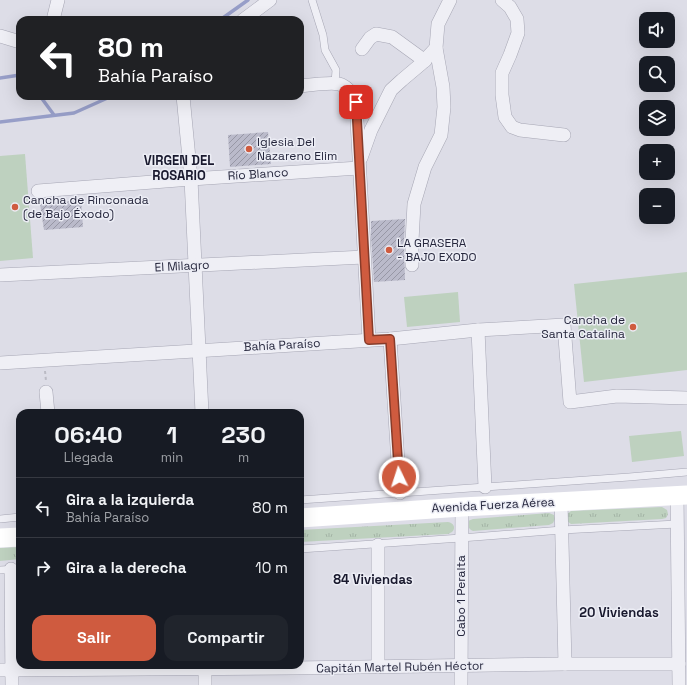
<!DOCTYPE html>
<html lang="es">
<meta charset="utf-8">
<style>
:root{--surface:#171b24;--page:#20242c;--text:#f1f3f6;--muted:#9ea1a6;--line:#363941;--accent:#cf5b3f}
body{margin:0;font-family:"Space Grotesk",sans-serif;background:var(--page);color:var(--text);height:100vh;display:flex;flex-direction:column;font-size:15px;white-space:nowrap}
*{box-sizing:border-box;margin:0}
p{font-size:13px;color:var(--muted)}
.icon{flex:none;width:22px;height:22px;fill:none;stroke:currentColor;stroke-width:2;stroke-linecap:round;stroke-linejoin:round}
.map{position:relative;flex:1;overflow:hidden}
.sheet{position:absolute;left:16px;top:409px;width:288px;height:260px;display:flex;flex-direction:column;background:var(--surface);border-radius:12px;box-shadow:0 4px 16px #0002}
.sheet>*{flex:none}
.top-card{position:absolute;left:16px;top:16px;width:288px;height:84px;border-radius:12px;box-shadow:0 4px 16px #0002;background:#202124;color:#fff;overflow:hidden}
.tools{position:absolute;left:639px;top:12px;display:grid;gap:8px}
.tools a{display:grid;place-items:center;width:36px;height:36px;border-radius:8px;background:var(--surface);box-shadow:0 4px 16px #0002;font-size:20px}
.pin{position:absolute;display:grid;place-items:center;width:34px;height:34px;color:#fff;margin:-17px;border-radius:8px;box-shadow:0 2px 6px #0006}
.me{position:absolute;width:44px;margin:-22px;rotate:356deg;stroke-linejoin:round;filter:drop-shadow(0 0 3px #0008)}
.turn{display:flex;align-items:center;gap:14px;height:84px;padding:0 16px;font-size:18px}
.turn .icon{width:52px;height:52px;stroke-width:2.5}
.turn b{display:block;font-size:28px;line-height:34px}
.eta{display:flex;justify-content:space-evenly;align-items:center;height:68px;text-align:center}
.eta b{font-size:24px;font-weight:700;line-height:28px}
.cta{display:flex;gap:8px;margin-top:auto;padding:8px 16px}
.cta a{flex:1;height:46px;border-radius:12px;background:var(--accent);color:#fff;font-size:16px;font-weight:700;line-height:46px;text-align:center}
.cta a+a{background:var(--page);color:var(--text)}
ul{padding:0;list-style:none}
li{display:flex;align-items:center;gap:12px;height:60px;padding:0 16px;border-top:1px solid var(--line)}
li div{flex:1}
li b{display:block;font-size:15px}
li em{font-style:normal}
.map>svg:first-child{display:block}
.grass{fill:url(#grass-tufts)}
.pitch{fill:#bed1bf}
.lines{fill:none;stroke-linecap:round;stroke-linejoin:round}
.stream{stroke:#979ec8;stroke-width:3.5}
.building{fill:url(#building-hatch)}
.lane-casing{stroke:#a6a6b4;stroke-width:8}
.street-casing{stroke:#a6a6b4;stroke-width:14}
.path{stroke:#bbbbc5;stroke-width:2;stroke-dasharray:3 3;stroke-linecap:butt}
.lane{stroke:#efeff5;stroke-width:7}
.street{stroke:#efeff5;stroke-width:13}
.secondary{stroke:#fff;stroke-width:19}
.route-casing{stroke:#873b29;stroke-width:10}
.route{stroke:#cf5b3f;stroke-width:7}
.poi-dot{fill:#cf5b3f;stroke:#ecedf5;stroke-width:1.5}
.labels{text-anchor:middle;dominant-baseline:central;stroke-width:3;stroke-linejoin:round;paint-order:stroke}
.poi-label{font-size:12px;fill:#26273d;stroke:#ecedf5;text-anchor:start}
.street-label{font-size:12px;fill:#26273d;stroke:#ecedf5}
.neighbourhood-label{font-size:13px;font-weight:bold;fill:#19192e;stroke:#ecedf5}
</style>
<div class="map">
<svg width="687" height="685" viewBox="0 0 687 685">
<defs>
<pattern id="grass-tufts" width="24" height="20" patternUnits="userSpaceOnUse"><rect width="24" height="20" fill="#bed1bf"/><path d="M3 7l-1-3M5 7V3M7 7l1-3M15 17l-1-3M17 17v-4M19 17l1-3" fill="none" stroke="#a3b3a5"/></pattern>
<pattern id="building-hatch" width="6" height="6" patternUnits="userSpaceOnUse"><rect width="6" height="6" fill="#babaca"/><path d="M-1 1l2-2M0 6l6-6M5 7l2-2" fill="none" stroke="#9797a5"/></pattern>
</defs>
<rect width="100%" height="100%" fill="#dddde7"/>
<!-- grass -->
<g class="grass">
<polygon points="662,507 667,510 668,514 666,518 662,519 571,524 567,521 567,514 571,511"/>
<polygon points="549,513 554,515 555,519 553,523 549,525 473,531 471,530 467,526 468,521 473,519"/>
<path d="M448,522C454,523 456,528 452,532L448,534L300,542V530Z"/>
<polygon points="20,547 20,559 0,561 0,548"/>
</g>
<!-- pitch -->
<g class="pitch">
<polygon points="25,154 33,258 0,261 0,156"/>
<polygon points="687,272 687,370 584,382 574,284"/>
<polygon points="458,292 460,322 407,327 404,297"/>
<polygon points="681,431 684,456 632,462 629,436"/>
</g>
<g class="lines">
<!-- stream -->
<g class="stream">
<polyline points="220,20 248,0"/>
<polyline points="0,78 20,75"/>
<polyline points="40,96 54,115"/>
<polyline points="0,122 74,113 112,96"/>
</g>
</g>
<!-- building -->
<g class="building">
<polygon points="268,132 271,164 230,167 228,135"/>
<polygon points="81,200 83,227 44,230 40,204"/>
<polygon points="405,219 404,241 405,280 374,282 371,236 371,221"/>
</g>
<g class="lines">
<defs>
<g id="lane">
<polyline points="312,0 323,35 325,50 336,70 335,83"/>
<polyline points="300,500 629,477 687,472"/>
<polyline points="0,519 20,517"/>
<polyline points="300,549 461,538 562,530 677,524"/>
<polyline points="0,570 20,569"/>
</g>
<g id="street">
<polyline points="502,0 510,7 517,19 518,33 510,55 502,73 502,95 505,117 512,127 520,130 564,135"/>
<polyline points="53,20 58,0"/>
<polyline points="243,20 270,0"/>
<polyline points="0,36 20,42"/>
<polyline points="362,49 370,38 376,34 392,37 425,61"/>
<path d="M300,86C309,85 331,82 339,84C347,86 353,95 356,102L369,340"/>
<polyline points="183,96 191,179 202,413"/>
<polyline points="361,158 371,130 391,90 402,80 421,64 436,48"/>
<polyline points="38,191 191,179 359,168"/>
<polyline points="412,265 412,241 414,204 425,167 441,135 444,107 443,87 436,48 438,24 450,0"/>
<polyline points="0,275 364,257"/>
<polyline points="478,330 485,487"/>
<polyline points="390,339 400,493"/>
<polyline points="0,363 390,339 478,330 564,325 570,402 617,396 687,398"/>
<polyline points="46,392 48,413"/>
<polyline points="677,495 679,685"/>
<polyline points="561,502 565,664"/>
<polyline points="378,545 378,667"/>
<polyline points="11,569 12,685"/>
<polyline points="0,670 294,668 565,664 679,664"/>
<polyline points="205,685 205,665"/>
<polyline points="461,685 462,507"/>
</g>
</defs>
<!-- lane casing -->
<use href="#lane" class="lane-casing"/>
<!-- street casing -->
<use href="#street" class="street-casing"/>
<!-- path -->
<polyline class="path" points="45,371 46,381"/>
<!-- lane -->
<use href="#lane" class="lane"/>
<!-- street -->
<use href="#street" class="street"/>
<!-- secondary -->
<g class="secondary">
<polyline points="300,518 462,507 687,495"/>
<polyline points="0,538 20,537"/>
</g>
</g>
<g class="lines">
<defs>
<polyline id="route" points="356,102 369,340 390,339 399,477"/>
</defs>
<!-- route casing -->
<use href="#route" class="route-casing"/>
<!-- route -->
<use href="#route" class="route"/>
</g>
<!-- markers -->
<g class="poi-dot">
<circle cx="249" cy="149" r="4"/>
<circle cx="15" cy="207" r="4"/>
<circle cx="389" cy="250" r="4"/>
<circle cx="633" cy="327" r="4"/>
</g>
<g class="labels">
<!-- poi labels -->
<g class="poi-label">
<text x="257" y="142">Iglesia Del<tspan x="257" dy="14">Nazareno Elim</tspan></text>
<text x="23" y="200">Cancha de Rinconada<tspan x="23" dy="14">(de Bajo Éxodo)</tspan></text>
<text x="397" y="243">LA GRASERA<tspan x="397" dy="14">- BAJO EXODO</tspan></text>
<text x="625" y="320" text-anchor="end">Cancha de<tspan x="625" dy="14">Santa Catalina</tspan></text>
</g>
<!-- street labels -->
<g class="street-label">
<text transform="translate(258 174) rotate(-4)">Río Blanco</text>
<text transform="translate(182 266) rotate(-3)">El Milagro</text>
<text transform="translate(282 345) rotate(-3)">Bahía Paraíso</text>
<text transform="translate(493 505) rotate(-3)">Avenida Fuerza Aérea</text>
<text transform="translate(461 596) rotate(-90)">Cabo 1 Peralta</text>
<text transform="translate(400 667) rotate(-1)">Capitán Martel Rubén Héctor</text>
</g>
<!-- neighbourhood labels -->
<g class="neighbourhood-label">
<text x="179" y="160">VIRGEN DEL<tspan x="179" dy="15">ROSARIO</tspan></text>
<text x="373" y="579">84 Viviendas</text>
<text x="619" y="612">20 Viviendas</text>
</g>
</g>
</svg>
<div class="tools">
<a><svg class="icon" aria-label="sound" viewBox="0 0 24 24"><path d="M4 9h4l5-4v14l-5-4H4zM17 9q2 3 0 6"/></svg></a>
<a><svg class="icon" aria-label="search" viewBox="0 0 24 24"><circle cx="10" cy="10" r="6"/><path d="M15 15l6 6"/></svg></a>
<a><svg class="icon" aria-label="layers" viewBox="0 0 24 24"><path d="M12 4l9 5-9 5-9-5zM3 14l9 5 9-5"/></svg></a>
<a>+</a>
<a>−</a>
</div>
<div class="pin" style="left:356px;top:102px;background:#d93025"><svg class="icon" aria-label="arrive" viewBox="0 0 24 24"><path d="M6 21V4h12l-3 4 3 4H6"/></svg></div>
<svg class="me" style="left:399px;top:477px" viewBox="-20 -20 40 40"><circle r="17" fill="#cf5b3f" stroke="#fff" stroke-width="3"/><path d="M0-11L8 9 0 5-8 9z" fill="#fff"/></svg>
<div class="top-card">
<div class="turn"><svg class="icon" aria-label="left" viewBox="0 0 24 24"><path d="M17 20v-9H6M10 6l-5 5 5 5"/></svg><div><b>80 m</b>Bahía Paraíso</div></div>
</div>
<section class="sheet">
<div class="eta">
<div><b>06:40</b><p>Llegada</p></div>
<div><b>1</b><p>min</p></div>
<div><b>230</b><p>m</p></div>
</div>
<ul>
<li><svg class="icon" aria-label="left" viewBox="0 0 24 24"><path d="M17 20v-9H6M10 6l-5 5 5 5"/></svg><div><b>Gira a la izquierda</b><p>Bahía Paraíso</p></div><em>80 m</em></li>
<li><svg class="icon" aria-label="right" viewBox="0 0 24 24"><path d="M7 20v-9h11M14 6l5 5-5 5"/></svg><div><b>Gira a la derecha</b></div><em>10 m</em></li>
</ul>
<div class="cta"><a>Salir</a><a>Compartir</a></div>
</section>
</div>
